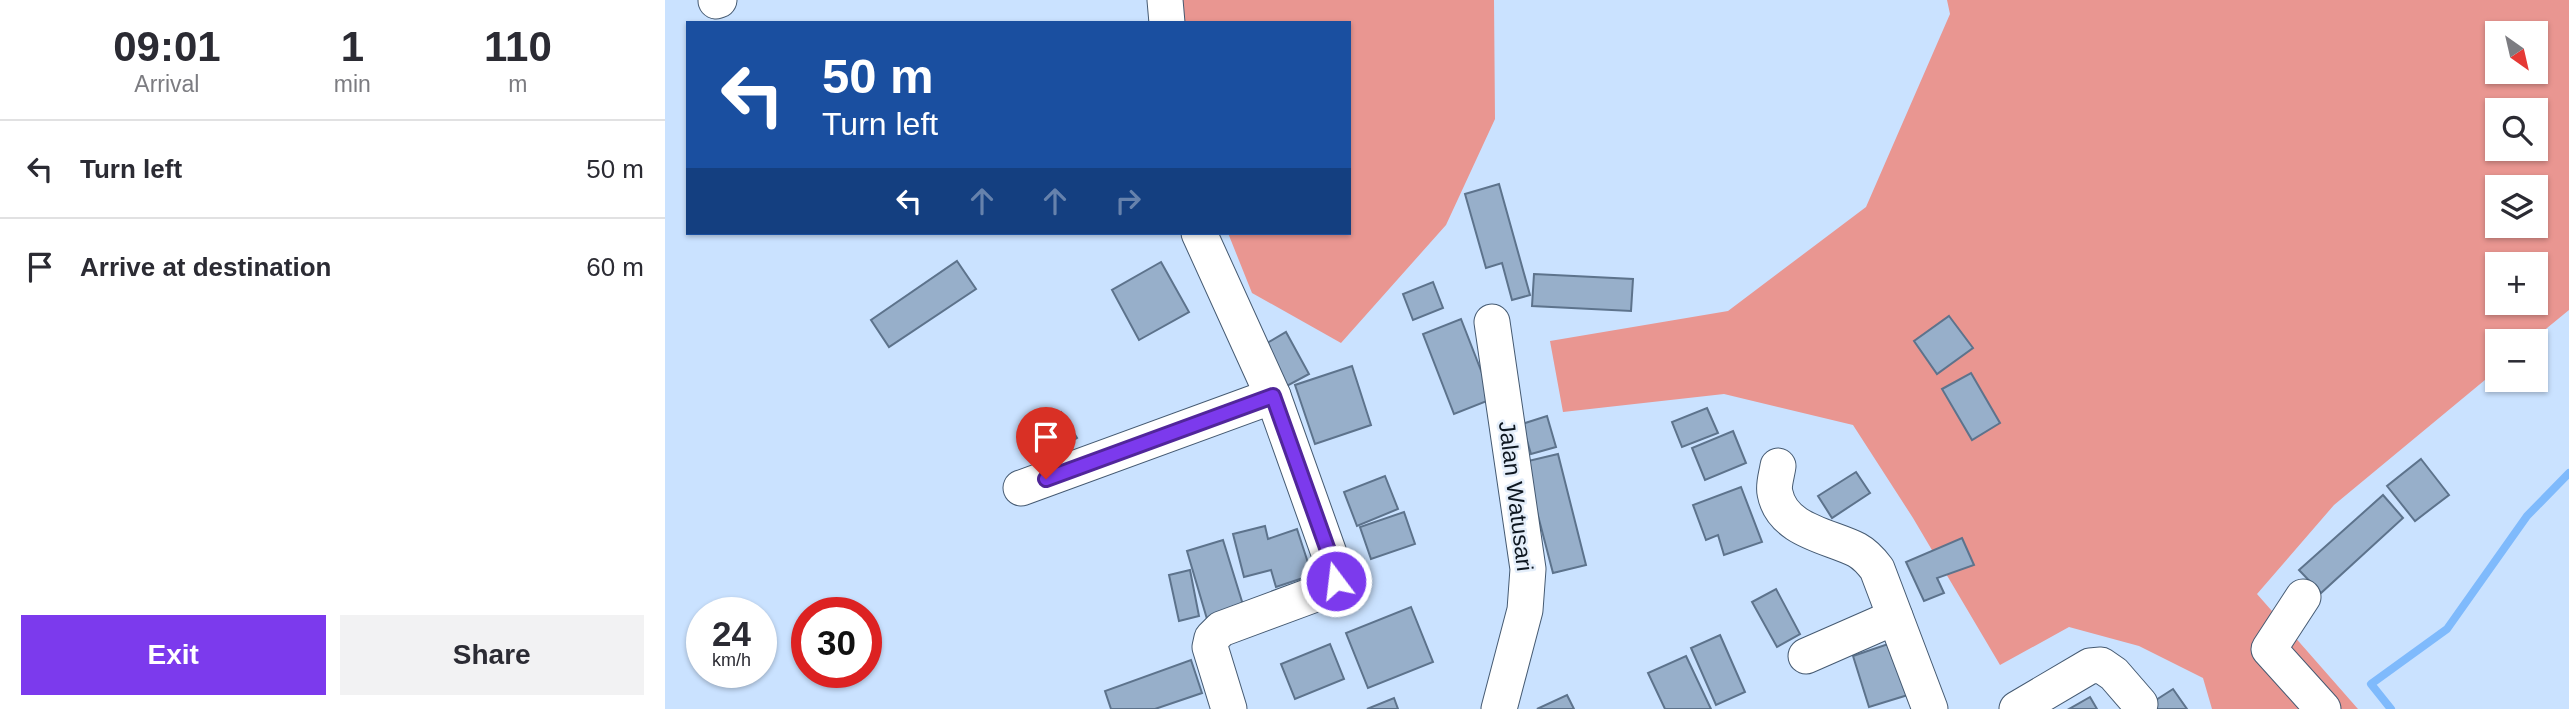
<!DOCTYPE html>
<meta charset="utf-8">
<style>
:root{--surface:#fff;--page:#f2f2f3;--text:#2b2b33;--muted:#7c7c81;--line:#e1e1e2;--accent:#7c3aed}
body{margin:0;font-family:Helvetica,sans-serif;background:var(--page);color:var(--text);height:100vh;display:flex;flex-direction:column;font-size:26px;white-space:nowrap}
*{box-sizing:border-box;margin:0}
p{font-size:23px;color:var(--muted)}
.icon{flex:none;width:38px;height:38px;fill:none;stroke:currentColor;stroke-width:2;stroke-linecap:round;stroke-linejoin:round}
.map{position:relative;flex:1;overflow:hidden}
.side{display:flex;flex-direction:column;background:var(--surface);width:665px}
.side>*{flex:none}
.banner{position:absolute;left:21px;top:21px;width:665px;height:214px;border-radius:0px;box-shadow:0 2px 5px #0004;background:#1a4fa0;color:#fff;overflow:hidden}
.needle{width:46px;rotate:146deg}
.controls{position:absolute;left:1820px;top:21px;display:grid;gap:14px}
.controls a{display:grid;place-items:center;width:63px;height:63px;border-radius:0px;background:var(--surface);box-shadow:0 2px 5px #0004;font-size:35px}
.speed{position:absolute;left:21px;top:597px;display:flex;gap:14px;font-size:35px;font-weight:700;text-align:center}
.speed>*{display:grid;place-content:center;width:91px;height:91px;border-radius:50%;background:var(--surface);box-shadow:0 2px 5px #0004;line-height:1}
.speed small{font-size:18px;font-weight:400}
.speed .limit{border:10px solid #d22;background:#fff;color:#111}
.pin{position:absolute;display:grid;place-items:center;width:60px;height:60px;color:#fff;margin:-72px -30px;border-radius:50% 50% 50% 0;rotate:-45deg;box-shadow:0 0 7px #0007}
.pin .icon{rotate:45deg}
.me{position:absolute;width:77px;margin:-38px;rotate:345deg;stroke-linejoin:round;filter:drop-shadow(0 0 5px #0008)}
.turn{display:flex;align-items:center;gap:24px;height:147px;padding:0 21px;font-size:32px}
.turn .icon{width:91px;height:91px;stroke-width:2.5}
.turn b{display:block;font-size:49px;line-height:60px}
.lanes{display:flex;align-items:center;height:66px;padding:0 21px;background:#0003;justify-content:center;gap:35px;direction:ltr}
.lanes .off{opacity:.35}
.eta{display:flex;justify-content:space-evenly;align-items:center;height:119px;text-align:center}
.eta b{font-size:42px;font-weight:800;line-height:49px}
.primary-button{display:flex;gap:14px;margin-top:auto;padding:14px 21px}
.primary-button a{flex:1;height:80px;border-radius:0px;background:var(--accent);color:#fff;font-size:28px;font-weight:800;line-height:80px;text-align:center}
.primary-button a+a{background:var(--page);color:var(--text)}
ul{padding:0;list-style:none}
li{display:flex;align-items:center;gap:21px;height:98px;padding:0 21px;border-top:2px solid var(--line)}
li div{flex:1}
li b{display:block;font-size:26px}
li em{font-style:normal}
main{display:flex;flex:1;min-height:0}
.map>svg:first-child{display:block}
.green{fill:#e99691;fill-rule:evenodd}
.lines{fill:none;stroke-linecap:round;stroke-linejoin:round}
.stream{stroke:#7fbafc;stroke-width:8}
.building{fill:#97afca;stroke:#5d738c;stroke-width:2}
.minor-casing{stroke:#455a72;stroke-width:37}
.minor{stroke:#fff;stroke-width:35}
.route-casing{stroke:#51269a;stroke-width:18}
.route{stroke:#7c3aed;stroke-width:12}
.labels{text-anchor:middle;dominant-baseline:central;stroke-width:5;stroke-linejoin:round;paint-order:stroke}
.street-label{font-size:23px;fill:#0d161f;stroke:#e4eefa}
</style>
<main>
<section class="side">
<div class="eta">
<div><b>09:01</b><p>Arrival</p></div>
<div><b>1</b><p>min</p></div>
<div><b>110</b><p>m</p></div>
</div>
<ul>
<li><svg class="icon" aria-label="left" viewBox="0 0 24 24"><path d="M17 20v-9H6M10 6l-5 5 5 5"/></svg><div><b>Turn left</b></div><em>50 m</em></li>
<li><svg class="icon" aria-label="arrive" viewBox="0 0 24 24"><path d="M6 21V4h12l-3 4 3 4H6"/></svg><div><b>Arrive at destination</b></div><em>60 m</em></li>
</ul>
<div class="primary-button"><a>Exit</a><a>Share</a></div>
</section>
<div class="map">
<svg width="1904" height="709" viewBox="0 0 1904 709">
<rect width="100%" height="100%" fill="#cae2ff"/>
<!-- green -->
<g class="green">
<polygon points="515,0 829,0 830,119 781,225 676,343 587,293 563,233 684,233 684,23 517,23"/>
<path d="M1282,0H1904V310L1866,341H1832V370L1669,505L1592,594L1693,709H1547L1538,678L1474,646L1404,627L1335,665L1248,518L1188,425L1059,394L898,412L885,341L1063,311L1201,207L1285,14ZM1832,33H1871V72H1832ZM1832,110H1871V149H1832ZM1832,187H1871V226H1832ZM1832,264H1871V303H1832Z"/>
</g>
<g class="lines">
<!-- stream -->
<polyline class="stream" points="1726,709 1706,684 1782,629 1862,516 1904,473"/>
</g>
<!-- building -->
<g class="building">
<polygon points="834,184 865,295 847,300 837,263 821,268 800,194"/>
<polygon points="292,261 311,289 224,347 206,320"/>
<polygon points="496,262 524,312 474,340 447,290"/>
<polygon points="869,274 968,279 966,311 867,306"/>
<polygon points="768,282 778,308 748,320 738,294"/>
<polygon points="1284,316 1308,348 1272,374 1249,341"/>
<polygon points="796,319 827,399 789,414 758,334"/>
<polygon points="621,332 644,374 620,387 597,346"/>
<polygon points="687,366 706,425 650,444 630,385"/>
<polygon points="1306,373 1335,423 1307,440 1277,389"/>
<polygon points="1042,408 1053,433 1017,447 1007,422"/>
<polygon points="396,412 412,438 389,452 373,426"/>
<polygon points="882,416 891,447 866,454 857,424"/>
<polygon points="1068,431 1081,463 1040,480 1027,448"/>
<polygon points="893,454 921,565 888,573 859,462"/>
<polygon points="1756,459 1784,495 1750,521 1722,486"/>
<polygon points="1191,472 1205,493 1167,518 1153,496"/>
<polygon points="720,476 733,509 692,526 679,492"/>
<polygon points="1076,487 1097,542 1059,555 1053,535 1041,540 1028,505"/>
<polygon points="1718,495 1738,518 1656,593 1634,570"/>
<polygon points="739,512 750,544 706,559 695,527"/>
<polygon points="600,526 603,539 632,529 647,575 611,587 606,570 579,577 568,534"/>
<polygon points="1297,538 1309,565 1272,578 1279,593 1259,601 1241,562"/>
<polygon points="558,540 579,608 542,619 522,551"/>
<polygon points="525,570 534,616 514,621 504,575"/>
<polygon points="1111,589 1135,634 1112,647 1087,602"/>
<polygon points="746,607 768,662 703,688 681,633"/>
<polygon points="1055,635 1080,692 1051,705 1026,648"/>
<polygon points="1229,642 1246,694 1204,707 1188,656"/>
<polygon points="665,644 679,679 630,699 616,664"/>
<polygon points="1021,656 1046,709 1000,709 983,673"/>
<polygon points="526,660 537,693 490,709 446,709 440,691"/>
<polygon points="1508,689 1522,709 1477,709"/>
<polygon points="902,695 909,709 872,709"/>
<polygon points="1425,697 1432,709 1404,709"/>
<polygon points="729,698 733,709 702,709"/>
</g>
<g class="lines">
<defs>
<g id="minor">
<polyline points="500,0 502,23"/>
<polyline points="51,1 54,0"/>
<polyline points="534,233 608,396 671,573 671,581 664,589 556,629 547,638 545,647 564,709"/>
<polyline points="827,322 863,569 860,610 834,709"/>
<path d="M1113,466C1112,474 1108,485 1110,493C1117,531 1165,536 1192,550C1201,555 1206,561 1212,569L1265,709"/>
<polyline points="356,488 608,396"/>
<polyline points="1638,597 1604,649 1658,709"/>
<polyline points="1141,656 1230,617"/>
<polyline points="1352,709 1425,666 1436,665 1449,674 1475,704"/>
</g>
</defs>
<!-- minor casing -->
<use href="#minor" class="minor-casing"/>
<!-- minor -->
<use href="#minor" class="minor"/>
</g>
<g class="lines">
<defs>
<polyline id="route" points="381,479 608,396 671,573 671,581"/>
</defs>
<!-- route casing -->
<use href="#route" class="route-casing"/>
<!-- route -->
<use href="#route" class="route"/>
</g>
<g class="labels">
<!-- street labels -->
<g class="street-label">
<text transform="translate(851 496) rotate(83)">Jalan Watusari</text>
</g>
</g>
</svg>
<div class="controls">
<a><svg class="needle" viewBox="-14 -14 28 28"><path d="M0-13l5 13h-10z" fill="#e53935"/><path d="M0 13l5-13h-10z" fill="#7c7c81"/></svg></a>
<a><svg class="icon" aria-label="search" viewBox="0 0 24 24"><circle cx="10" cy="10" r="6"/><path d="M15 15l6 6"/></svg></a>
<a><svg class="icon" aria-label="layers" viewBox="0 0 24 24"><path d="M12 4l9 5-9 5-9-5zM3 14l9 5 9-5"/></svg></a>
<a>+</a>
<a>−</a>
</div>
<div class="speed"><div>24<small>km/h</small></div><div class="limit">30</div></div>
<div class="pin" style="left:381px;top:479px;background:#d93025"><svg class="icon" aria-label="arrive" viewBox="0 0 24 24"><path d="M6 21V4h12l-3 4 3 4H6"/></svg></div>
<svg class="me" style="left:671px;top:581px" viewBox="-20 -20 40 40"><circle r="17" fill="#7c3aed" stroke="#fff" stroke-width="3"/><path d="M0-11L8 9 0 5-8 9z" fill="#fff"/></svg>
<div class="banner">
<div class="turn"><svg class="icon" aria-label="left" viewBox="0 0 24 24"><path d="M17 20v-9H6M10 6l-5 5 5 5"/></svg><div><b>50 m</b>Turn left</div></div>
<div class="lanes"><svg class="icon" aria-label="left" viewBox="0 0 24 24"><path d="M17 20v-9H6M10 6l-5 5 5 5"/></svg><svg class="icon off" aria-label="ahead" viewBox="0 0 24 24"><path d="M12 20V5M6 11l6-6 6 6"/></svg><svg class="icon off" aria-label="ahead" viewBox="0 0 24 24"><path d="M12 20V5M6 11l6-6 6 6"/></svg><svg class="icon off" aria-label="right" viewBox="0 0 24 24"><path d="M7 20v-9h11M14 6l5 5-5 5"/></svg></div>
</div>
</div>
</main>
